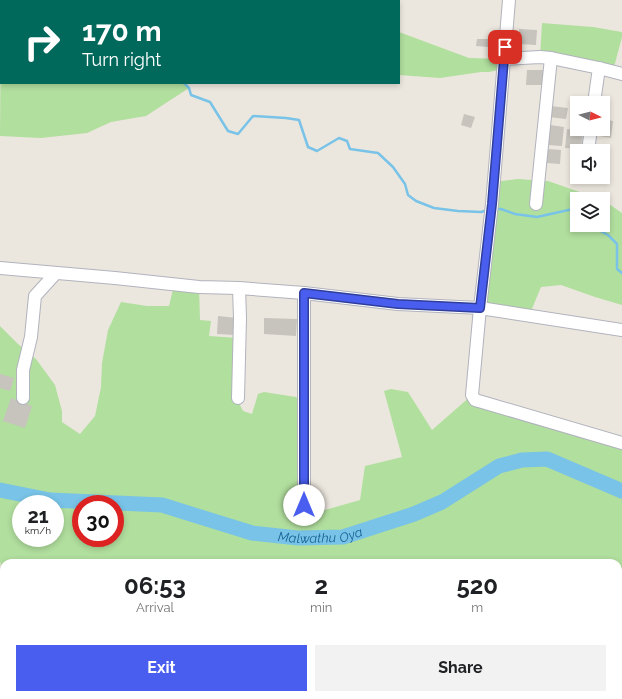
<!DOCTYPE html>
<style>
:root{--surface:#fff;--page:#f2f2f2;--text:#202124;--muted:#757577;--accent:#495eee}
body{margin:0;font-family:Raleway,sans-serif;background:var(--page);color:var(--text);height:100vh;display:flex;flex-direction:column;font-size:15px;white-space:nowrap}
*{box-sizing:border-box;margin:0}
p{font-size:13px;color:var(--muted)}
.icon{flex:none;width:22px;height:22px;fill:none;stroke:currentColor;stroke-width:2;stroke-linecap:round;stroke-linejoin:round}
.map{position:relative;flex:1;overflow:hidden}
.panel{position:absolute;left:0px;top:559px;width:622px;height:140px;display:flex;flex-direction:column;background:var(--surface);border-radius:12px 12px 0 0;box-shadow:0 2px 6px #0003}
.panel>*{flex:none}
.top-card{position:absolute;left:0px;top:0px;width:400px;height:84px;box-shadow:0 2px 6px #0003;background:#00695c;color:#fff;overflow:hidden}
.needle{width:26px;rotate:96deg}
.tools{position:absolute;left:570px;top:96px;display:grid;gap:8px}
.tools a{display:grid;place-items:center;width:40px;height:40px;border-radius:0px;background:var(--surface);box-shadow:0 2px 6px #0003;font-size:20px}
.speed{position:absolute;left:12px;top:495px;display:flex;gap:8px;font-size:20px;font-weight:700;text-align:center}
.speed>*{display:grid;place-content:center;width:52px;height:52px;border-radius:50%;background:var(--surface);box-shadow:0 2px 6px #0003;line-height:1}
.speed small{font-size:10px;font-weight:400}
.speed .limit{border:6px solid #d22;background:#fff;color:#111}
.pin{position:absolute;display:grid;place-items:center;width:34px;height:34px;color:#fff;margin:-17px;border-radius:8px;box-shadow:0 2px 6px #0006}
.me{position:absolute;width:44px;margin:-22px;rotate:0deg;stroke-linejoin:round;filter:drop-shadow(0 0 3px #0008)}
.turn{display:flex;align-items:center;gap:14px;height:84px;padding:0 16px;font-size:18px}
.turn .icon{width:52px;height:52px;stroke-width:2.5}
.turn b{display:block;font-size:28px;line-height:34px}
.eta{display:flex;justify-content:space-evenly;align-items:center;height:68px;text-align:center}
.eta b{font-size:24px;font-weight:700;line-height:28px}
.button{display:flex;gap:8px;margin-top:auto;padding:8px 16px}
.button a{flex:1;height:46px;border-radius:0px;background:var(--accent);color:#fff;font-size:16px;font-weight:700;line-height:46px;text-align:center}
.button a+a{background:var(--page);color:var(--text)}
.map>svg:first-child{display:block}
.green{fill:#b1df9e;fill-rule:evenodd}
.lines{fill:none;stroke-linecap:round;stroke-linejoin:round}
.stream{stroke:#78c3e7;stroke-width:2.5}
.river{stroke:#78c3e7;stroke-width:15}
.building{fill:#c7c3bd}
.minor-casing{stroke:#b1b3bd;stroke-width:14}
.minor{stroke:#fff;stroke-width:12}
.route-casing{stroke:#2f3d9b;stroke-width:10}
.route{stroke:#495eee;stroke-width:7}
.labels{text-anchor:middle;dominant-baseline:central;stroke-width:3.5;stroke-linejoin:round;paint-order:stroke}
.water-label{font-size:13px;font-style:italic;fill:#166294;stroke:#fff}
</style>
<div class="map">
<svg width="622" height="699" viewBox="0 0 622 699">
<rect width="100%" height="100%" fill="#ece7de"/>
<!-- green -->
<g class="green">
<polygon points="14,0 337,0 339,1 10,1"/>
<polygon points="1,3 1,83 184,83 189,88 146,116 111,122 87,133 41,138 0,136"/>
<polygon points="542,23 593,27 622,32 622,37 613,71 540,57"/>
<polygon points="399,32 469,58 504,59 503,69 489,72 481,72 440,78 399,75"/>
<polygon points="518,179 548,181 600,199 577,199 577,225 603,225 603,200 622,213 622,305 595,297 561,285 541,287 529,316 480,308 493,182"/>
<path d="M174,285L199,287L200,320L211,321L209,336L238,338L237,399L243,411L252,414L258,394L264,392L296,397L301,402L306,489L310,508L325,510L360,500L365,466L402,457L384,391L391,389L408,392L432,430L472,395L622,443V699H590L591,695H618V563H4V578L0,561V326L18,344L36,359L55,385L62,411V422L80,434L95,416L101,387L102,363L108,330L121,302L147,306H169ZM21,504H55V538H21ZM81,504H115V538H81Z"/>
<polygon points="34,695 63,695 64,699 35,699"/>
<polygon points="66,695 198,695 199,699 67,699"/>
<polygon points="409,695 519,695 519,699 410,699"/>
</g>
<g class="lines">
<!-- stream -->
<g class="stream">
<polyline points="0,65 1,66"/>
<polyline points="184,83 189,88 191,95 210,102 228,131 238,134 253,116 286,118 299,120 308,147 317,151 339,138 347,141 350,149 378,153 393,167 405,184 408,195 416,201 434,208 458,211 481,212 488,210"/>
<polyline points="495,209 501,209 515,214 537,217 573,209 577,214"/>
<polyline points="589,225 608,235 617,244 617,269 622,273"/>
</g>
<!-- river -->
<path class="river" id="s1" d="M0,490L50,500L162,505L252,533L298,538L343,537L414,514L442,502L499,466L522,460L547,459L622,491"/>
</g>
<!-- building -->
<g class="building">
<polygon points="519,29 537,30 536,45 519,44"/>
<polygon points="477,39 489,39 488,47 476,46"/>
<polygon points="527,70 544,70 543,85 526,85"/>
<polygon points="550,106 568,108 566,119 548,117"/>
<polygon points="464,114 475,117 471,128 461,125"/>
<polygon points="603,119 613,121 611,138 594,135 595,129 603,129"/>
<polygon points="550,125 564,127 562,146 548,145"/>
<polygon points="567,129 583,131 581,149 565,148"/>
<polygon points="548,149 561,150 560,164 547,163"/>
<polygon points="603,158 606,158 605,169 603,168"/>
<polygon points="218,316 237,318 235,335 217,334"/>
<polygon points="264,318 297,319 296,336 264,334"/>
<polygon points="0,374 14,378 10,391 0,388"/>
<polygon points="11,398 32,406 25,428 3,421"/>
<polygon points="0,660 4,660 4,673 0,674"/>
<polygon points="132,695 145,695 145,699 131,699"/>
<polygon points="156,695 171,695 172,699 157,699"/>
<polygon points="229,695 246,695 247,698 229,699"/>
<polygon points="261,695 280,695 280,699 260,699"/>
<polygon points="338,695 365,695 365,699 339,699"/>
</g>
<g class="lines">
<defs>
<g id="minor">
<polyline points="509,0 492,204 480,308 472,395 475,400 482,402 622,443"/>
<polyline points="504,59 540,57 551,58 599,68 622,74"/>
<polyline points="594,103 599,68"/>
<polyline points="588,151 591,129"/>
<polyline points="536,204 551,58"/>
<polyline points="0,268 115,278 199,287 239,288 304,293 398,304 480,308 622,330"/>
<polyline points="304,293 304,505"/>
<polyline points="23,398 23,370 31,337 35,296 56,273"/>
<polyline points="238,398 240,318 239,288"/>
<polyline points="543,699 547,695"/>
</g>
</defs>
<!-- minor casing -->
<use href="#minor" class="minor-casing"/>
<!-- minor -->
<use href="#minor" class="minor"/>
</g>
<g class="lines">
<defs>
<polyline id="route" points="304,505 304,293 398,304 480,308 492,204 505,47"/>
</defs>
<!-- route casing -->
<use href="#route" class="route-casing"/>
<!-- route -->
<use href="#route" class="route"/>
</g>
<g class="labels">
<!-- water labels -->
<g class="water-label">
<text stroke="none"><textPath href="#s1" startOffset="326">Malwathu Oya</textPath></text>
</g>
</g>
</svg>
<div class="tools">
<a><svg class="needle" viewBox="-14 -14 28 28"><path d="M0-13l5 13h-10z" fill="#e53935"/><path d="M0 13l5-13h-10z" fill="#757577"/></svg></a>
<a><svg class="icon" aria-label="sound" viewBox="0 0 24 24"><path d="M4 9h4l5-4v14l-5-4H4zM17 9q2 3 0 6"/></svg></a>
<a><svg class="icon" aria-label="layers" viewBox="0 0 24 24"><path d="M12 4l9 5-9 5-9-5zM3 14l9 5 9-5"/></svg></a>
</div>
<div class="speed"><div>21<small>km/h</small></div><div class="limit">30</div></div>
<div class="pin" style="left:505px;top:47px;background:#d93025"><svg class="icon" aria-label="arrive" viewBox="0 0 24 24"><path d="M6 21V4h12l-3 4 3 4H6"/></svg></div>
<svg class="me" style="left:304px;top:505px" viewBox="-20 -20 40 40"><circle r="19" fill="#fff"/><path d="M0-13L10 11 0 6-10 11z" fill="#495eee"/></svg>
<div class="top-card">
<div class="turn"><svg class="icon" aria-label="right" viewBox="0 0 24 24"><path d="M7 20v-9h11M14 6l5 5-5 5"/></svg><div><b>170 m</b>Turn right</div></div>
</div>
<section class="panel">
<div class="eta">
<div><b>06:53</b><p>Arrival</p></div>
<div><b>2</b><p>min</p></div>
<div><b>520</b><p>m</p></div>
</div>
<div class="button"><a>Exit</a><a>Share</a></div>
</section>
</div>
